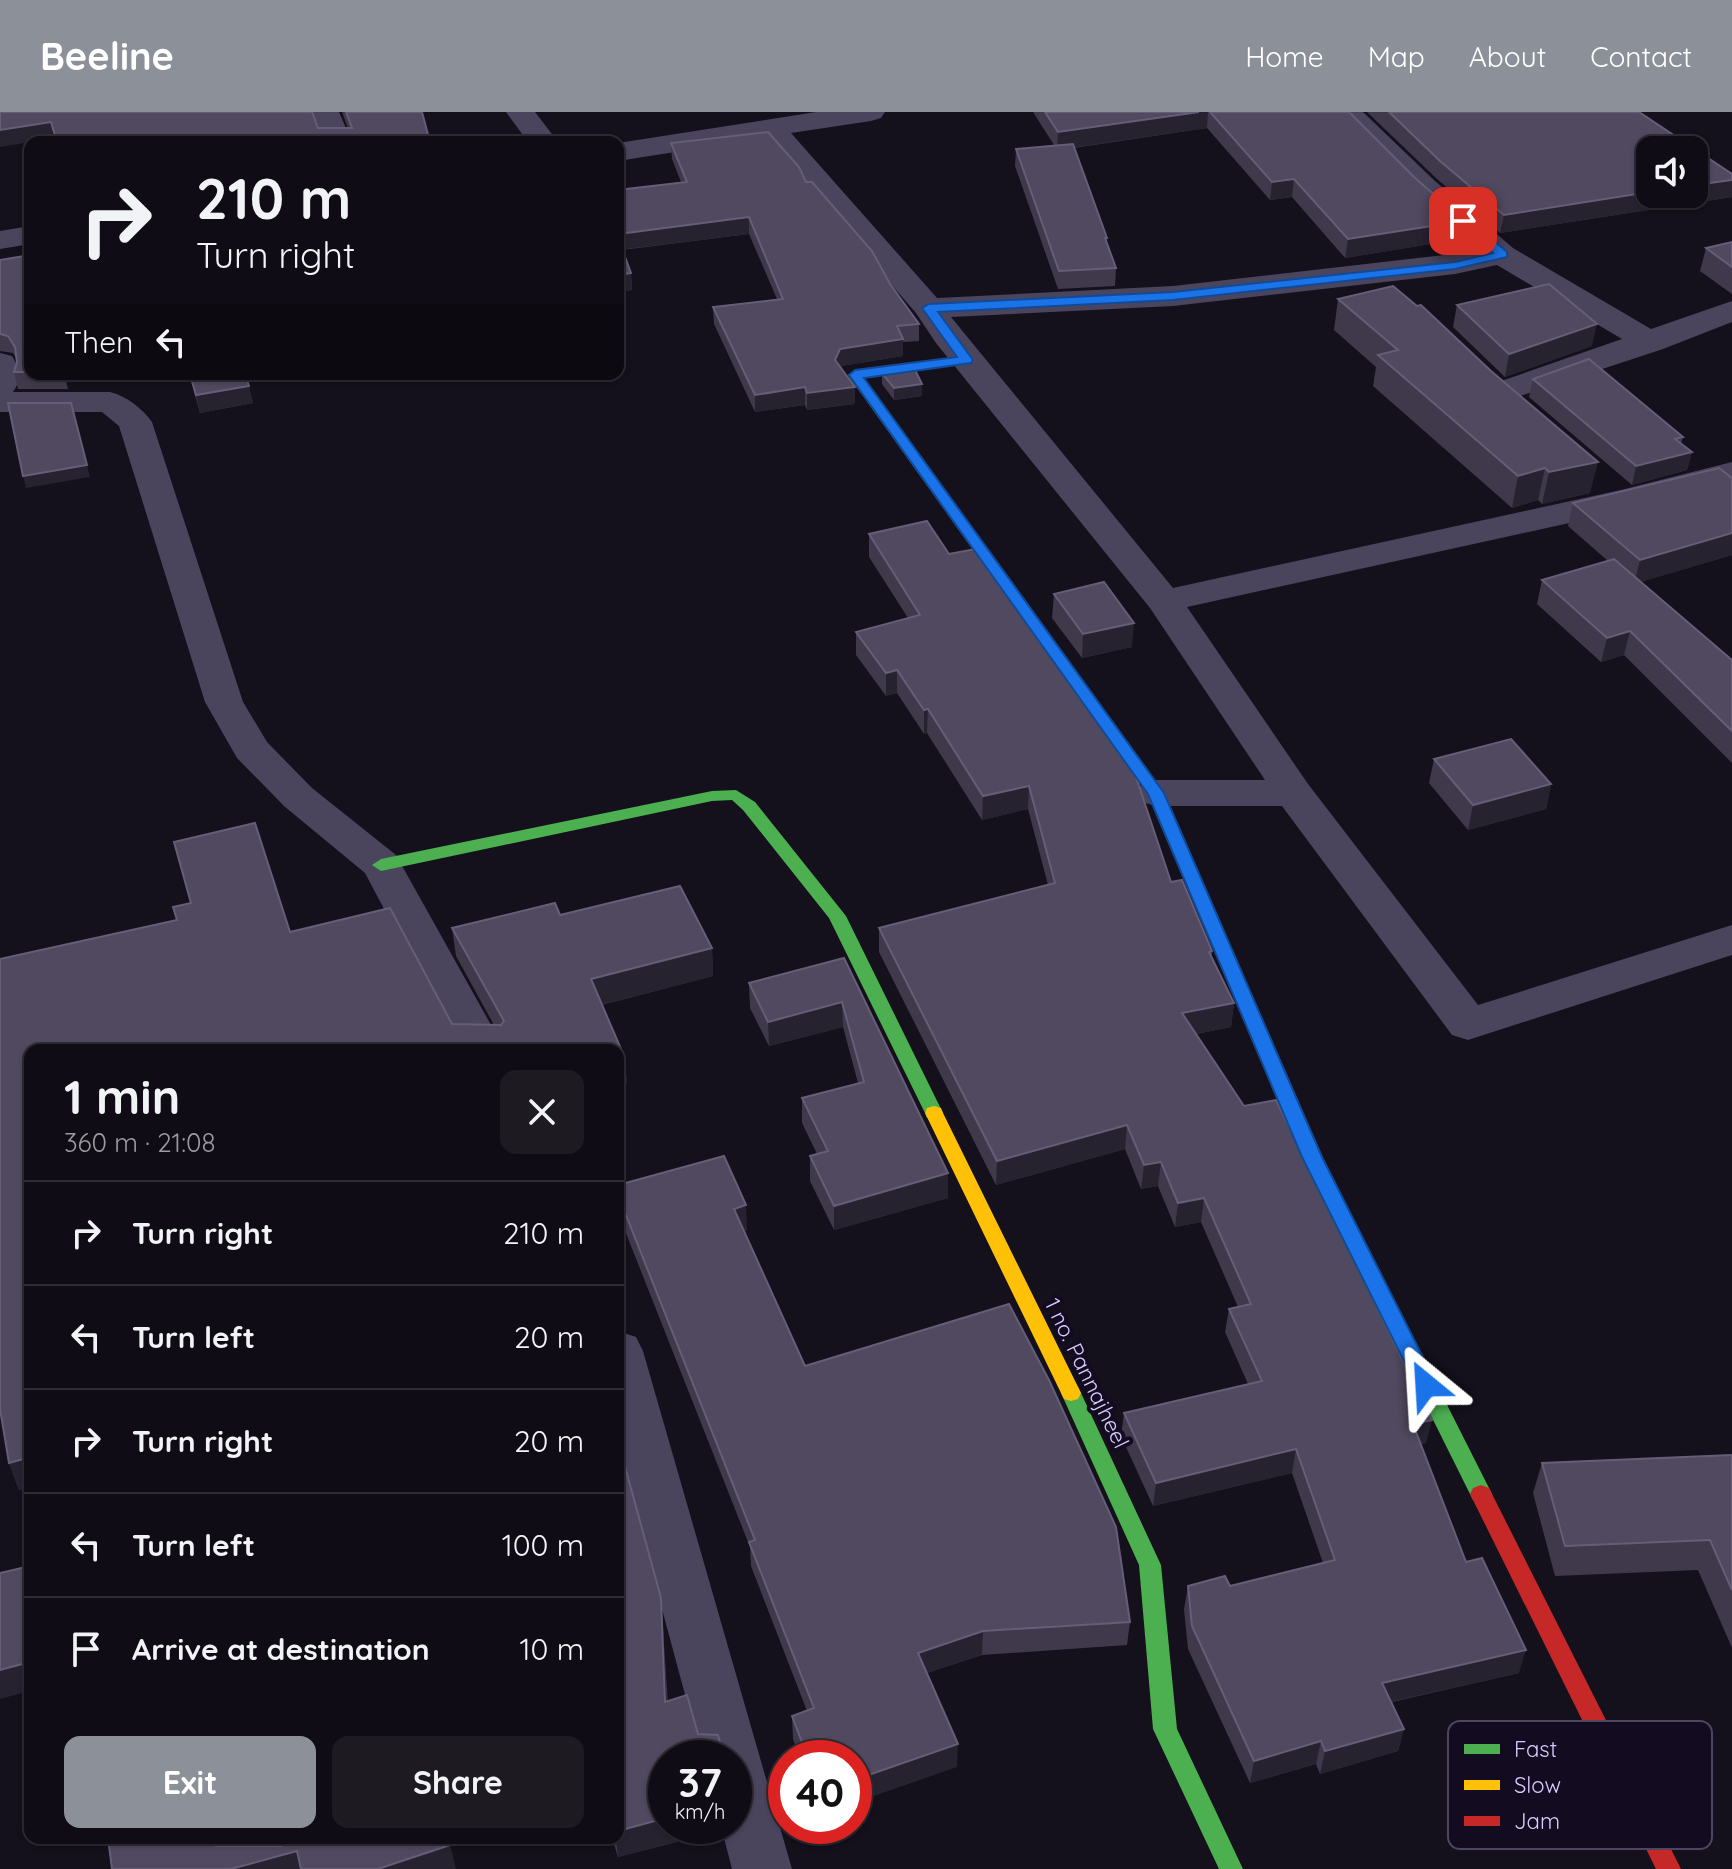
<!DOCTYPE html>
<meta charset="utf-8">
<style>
:root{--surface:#0f0c15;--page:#1d1a22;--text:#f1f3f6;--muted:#9b9ba0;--line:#2f2c34;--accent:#8c9099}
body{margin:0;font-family:Quicksand,sans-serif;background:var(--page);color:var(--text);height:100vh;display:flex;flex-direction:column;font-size:30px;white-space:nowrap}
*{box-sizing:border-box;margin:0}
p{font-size:26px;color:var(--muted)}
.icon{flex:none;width:44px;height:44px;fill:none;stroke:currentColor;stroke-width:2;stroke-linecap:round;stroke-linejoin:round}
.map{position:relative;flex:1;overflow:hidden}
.panel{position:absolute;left:24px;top:932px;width:600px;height:800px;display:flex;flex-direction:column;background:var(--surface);border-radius:16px;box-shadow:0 2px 6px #0004,0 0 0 2px var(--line)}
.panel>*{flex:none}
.top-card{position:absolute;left:24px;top:24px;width:600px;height:244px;border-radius:16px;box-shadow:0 2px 6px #0004,0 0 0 2px var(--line);background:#0f0c15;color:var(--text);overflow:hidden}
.tools{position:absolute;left:1636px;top:24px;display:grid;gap:16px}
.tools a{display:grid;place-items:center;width:72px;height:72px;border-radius:16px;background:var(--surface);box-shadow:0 2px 6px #0004,0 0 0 2px var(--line);font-size:40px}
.speed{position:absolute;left:648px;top:1628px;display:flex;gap:16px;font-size:40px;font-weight:700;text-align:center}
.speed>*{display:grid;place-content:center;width:104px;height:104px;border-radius:50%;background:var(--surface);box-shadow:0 2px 6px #0004,0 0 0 2px var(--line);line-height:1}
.speed small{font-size:20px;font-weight:400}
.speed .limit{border:12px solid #d22;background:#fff;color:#111}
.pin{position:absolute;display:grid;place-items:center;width:68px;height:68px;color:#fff;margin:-34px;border-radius:16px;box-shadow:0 4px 12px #0006}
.me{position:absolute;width:88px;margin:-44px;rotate:333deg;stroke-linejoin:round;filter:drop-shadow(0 0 6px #0008)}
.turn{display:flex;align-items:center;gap:28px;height:168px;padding:0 40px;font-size:36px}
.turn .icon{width:104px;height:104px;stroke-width:2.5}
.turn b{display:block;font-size:56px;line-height:68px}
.then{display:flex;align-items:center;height:76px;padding:0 40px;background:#0003;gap:16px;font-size:30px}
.round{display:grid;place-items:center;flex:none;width:84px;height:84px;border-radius:16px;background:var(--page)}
.headline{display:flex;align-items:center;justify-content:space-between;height:136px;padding:0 40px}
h1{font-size:48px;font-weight:700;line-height:60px}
.button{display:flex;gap:16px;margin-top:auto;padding:16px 40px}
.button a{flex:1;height:92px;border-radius:16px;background:var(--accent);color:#fff;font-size:32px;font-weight:700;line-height:92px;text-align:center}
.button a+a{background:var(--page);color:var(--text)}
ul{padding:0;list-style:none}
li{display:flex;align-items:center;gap:24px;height:104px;padding:0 40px;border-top:2px solid var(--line)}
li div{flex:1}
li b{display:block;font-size:30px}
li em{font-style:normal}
header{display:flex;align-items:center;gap:48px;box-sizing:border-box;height:112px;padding:0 40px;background:var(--accent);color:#fff}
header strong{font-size:38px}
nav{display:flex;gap:44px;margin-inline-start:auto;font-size:28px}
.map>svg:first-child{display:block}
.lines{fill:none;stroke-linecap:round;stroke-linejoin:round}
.street{fill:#4a455d;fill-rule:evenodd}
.fast{fill:#4caf50;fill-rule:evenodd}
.slow{fill:#ffc107;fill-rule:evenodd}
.jam{fill:#c62828;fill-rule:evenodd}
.wall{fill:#40394c}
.shaded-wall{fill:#272230}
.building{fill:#50495f;stroke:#665d78;stroke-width:2}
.route{fill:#1a73e8;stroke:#114b97;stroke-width:2}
.labels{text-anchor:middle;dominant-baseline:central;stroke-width:8;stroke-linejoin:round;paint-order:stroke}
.street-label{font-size:22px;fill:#dacbff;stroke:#130c20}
.key{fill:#130c20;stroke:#4f4563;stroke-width:2}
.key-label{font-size:22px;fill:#dacbff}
</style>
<header>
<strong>Beeline</strong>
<nav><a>Home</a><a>Map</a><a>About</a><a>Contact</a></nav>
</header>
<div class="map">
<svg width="1732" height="1757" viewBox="0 0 1732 1757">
<rect width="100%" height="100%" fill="#14101c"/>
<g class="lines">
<!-- street -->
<g class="street">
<polygon points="311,0 339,0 352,30 322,30"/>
<polygon points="506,0 535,0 558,30 528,30"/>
<polygon points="816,0 885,0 881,6 871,9 791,21 937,186 1173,174 1479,139 1413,81 1333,0 1363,0 1435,69 1513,136 1651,217 1732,189 1732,210 1663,237 1499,291 1487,288 1482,281 1487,274 1622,227 1497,153 1455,162 1173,194 951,205 1173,476 1621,378 1732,350 1732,371 1624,399 1187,495 1308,672 1478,893 1732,813 1732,843 1468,928 1452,923 1282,694 1156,694 1142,690 1136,681 1142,672 1156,668 1265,668 1150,496 936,231 916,201 764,26 618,49 618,31"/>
<polygon points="30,114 30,132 0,137 0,119"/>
<path d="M0,241L12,244C20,256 22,268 13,280H110C126,284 142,296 152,310L243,590L267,630L312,676L396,743L505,938H459L365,761L284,694L237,646L205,590L119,314L102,300H0Z"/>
<polygon points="618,1219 636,1225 643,1239 792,1757 732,1757 721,1714 734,1714 734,1646 702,1646 618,1333"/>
<polygon points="224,1726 282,1726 287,1757 227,1757"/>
</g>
<!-- fast -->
<g class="fast">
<polygon points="966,244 971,245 971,251 864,266 1092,581 1094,584 1092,587 1080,587 848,263 855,259"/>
<polygon points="736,678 755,690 846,804 943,1001 941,1006 927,1006 925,1001 829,806 743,698 732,688 712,689 381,759 372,753 381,747 712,679"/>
<polygon points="1318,1050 1325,1052 1328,1057 1489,1376 1492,1382 1489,1388 1481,1391 1473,1388 1308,1057 1311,1052"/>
<polygon points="1071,1273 1078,1275 1081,1281 1161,1453 1177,1617 1243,1757 1219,1757 1153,1617 1139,1453 1061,1281 1064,1275"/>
</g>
<!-- slow -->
<polygon class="slow" points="934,994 941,996 943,1001 1081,1281 1078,1287 1071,1289 1064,1287 1061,1281 925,1001 927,996"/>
<!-- jam -->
<g class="jam">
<polygon points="1086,579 1092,581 1164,681 1328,1057 1325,1062 1311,1062 1308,1057 1148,682 1078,584"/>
<polygon points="1481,1373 1489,1376 1681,1757 1656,1757 1470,1382 1473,1376"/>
</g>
</g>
<!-- wall -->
<g class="wall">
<polygon points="0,0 318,16 348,16 342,0 422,0 430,30 56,30 54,26"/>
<polygon points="1033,0 1349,0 1414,65 1464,109 1461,127 1345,146 1292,85 1270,88 1207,16 1074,36 1107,126 1107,132 1116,156 1115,174 1058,177 1015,54 1016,37 1054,33"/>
<polygon points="1367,0 1639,0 1732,62 1732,85 1500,121 1437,67"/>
<polygon points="671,31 806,70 890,172 919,212 919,229 903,230 903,244 841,254 855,292 807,298 805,293 755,300 714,212 713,195 777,187 749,122 622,138 631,161 632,178 618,180 618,78 681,70 672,47"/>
<polygon points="1732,130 1732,182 1700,159 1706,136"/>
<polygon points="30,143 30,262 83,262 65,265 68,277 18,277 14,260 17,248 13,241 0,239 0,148"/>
<polygon points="1338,187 1590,381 1542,392 1538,388 1512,396 1373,274 1376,255 1334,218"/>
<polygon points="1457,193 1592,234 1505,265 1453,215"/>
<polygon points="882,261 922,284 894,288 882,272"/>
<polygon points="189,262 245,262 253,291 200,301"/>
<polygon points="1533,267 1683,325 1681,332 1692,340 1687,358 1632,373 1529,285"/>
<polygon points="1732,366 1732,443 1640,470 1732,548 1732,651 1624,543 1601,550 1537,492 1542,468 1608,449 1568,414 1573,391"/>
<polygon points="869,422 1171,770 1212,839 1212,845 1234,891 1231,915 1196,922 1426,1331 1421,1332 1466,1450 1519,1561 1392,1590 1404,1617 1398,1639 1320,1662 1316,1652 1250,1671 1188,1537 1184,1497 1188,1474 1230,1474 1323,1451 1292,1361 1153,1394 1121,1324 1124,1301 1248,1272 1225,1220 1229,1197 1238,1195 1201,1110 1175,1115 1158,1074 1141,1077 1125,1037 996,1073 879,840 879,816 1048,773 1028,697 982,708 927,621 924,622 897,581 886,584 856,543 856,520 908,506 869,445"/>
<polygon points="1054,482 1132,535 1082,546 1052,506"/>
<polygon points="1434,647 1551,672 1546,697 1468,718 1429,671"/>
<polygon points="255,711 290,820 390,796 452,912 494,913 456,844 452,816 555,791 560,803 680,774 712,836 713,864 602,893 624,944 627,971 618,974 618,938 30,938 30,1375 19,1378 9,1351 0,1297 0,847 177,808 173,795 190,791 174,730"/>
<polygon points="844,846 948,1061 948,1086 834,1118 810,1069 810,1044 817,1042 802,1011 802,986 858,971 843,915 769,934 750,896 749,871"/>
<polygon points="618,1073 747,1118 744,1119 805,1254 1130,1510 1127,1533 982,1543 927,1561 957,1655 854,1646 800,1646 793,1627 792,1604 807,1599 751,1454 750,1435 618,1101"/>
<polygon points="1732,1343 1732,1536 1698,1458 1555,1464 1533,1381 1542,1351"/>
<polygon points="661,1486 677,1730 618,1745 612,1726 618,1726"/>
</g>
<!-- shaded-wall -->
<g class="shaded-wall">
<polygon points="1199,0 1208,0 1207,16 1057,38 1058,20"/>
<polygon points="51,10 54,26 0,35 0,18"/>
<polygon points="1294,67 1292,85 1270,88 1272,70"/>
<polygon points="1732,68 1732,85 1500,121 1504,103 1650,80 1650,82 1694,82 1694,73"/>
<polygon points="749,105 749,122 618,138 618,122"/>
<polygon points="1464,109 1461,127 1345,146 1348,127"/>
<polygon points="631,161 632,178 618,180 618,163"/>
<polygon points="1597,212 1592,234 1505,265 1509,242"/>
<polygon points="903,227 903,244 841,254 835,248 840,237"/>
<polygon points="64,262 83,262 65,265"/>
<polygon points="922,272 922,284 894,288 894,276"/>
<polygon points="249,274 253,291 200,301 196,283"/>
<polygon points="805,275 805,293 755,300 755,283"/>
<polygon points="855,275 855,292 807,298 807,281"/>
<polygon points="1692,340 1687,358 1632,373 1636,354"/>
<polygon points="1598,350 1590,381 1542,392 1549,360"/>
<polygon points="87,353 90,365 26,376 23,364"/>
<polygon points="1545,356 1538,388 1512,396 1518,364"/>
<polygon points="1732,421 1732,443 1634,472 1640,448"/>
<polygon points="1134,511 1132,535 1082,546 1083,522"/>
<polygon points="1630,519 1624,543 1601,550 1607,526"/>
<polygon points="897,558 897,581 886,584 886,561"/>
<polygon points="928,597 927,621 924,622 924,598"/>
<polygon points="1551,672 1546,697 1468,718 1473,693"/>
<polygon points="1029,674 1028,697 982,708 983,684"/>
<polygon points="712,836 713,864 594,895 591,867"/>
<polygon points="842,890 843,915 769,934 768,910"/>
<polygon points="1234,891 1231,915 1179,925 1182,901"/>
<polygon points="624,944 627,971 618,974 618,945"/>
<polygon points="1127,1013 1125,1037 996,1073 997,1049"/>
<polygon points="1161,1050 1158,1074 1141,1077 1144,1053"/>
<polygon points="948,1061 948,1086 834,1118 834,1094"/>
<polygon points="1204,1086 1201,1110 1175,1115 1178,1091"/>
<polygon points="746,1093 747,1118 735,1121 734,1097"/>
<polygon points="1432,1308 1426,1331 1407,1335 1413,1312"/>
<polygon points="1296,1337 1292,1361 1153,1394 1156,1371"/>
<polygon points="27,1346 30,1353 30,1375 19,1378 9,1351"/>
<polygon points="661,1486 663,1513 668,1616 665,1590"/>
<polygon points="983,1519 982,1543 918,1564 918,1541"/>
<polygon points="1526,1538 1519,1561 1376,1593 1382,1571"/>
<polygon points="30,1550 30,1579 0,1587 0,1558"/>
<polygon points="1404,1617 1398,1639 1320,1662 1325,1639"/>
<polygon points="1321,1629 1316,1652 1250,1671 1254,1649"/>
<polygon points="958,1632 957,1655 854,1691 854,1668"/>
<polygon points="666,1706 666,1714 715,1714 677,1730 618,1745 616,1726 618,1726 618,1719"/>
<polygon points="215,1726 222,1726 225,1757 216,1734"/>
<polygon points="450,1733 456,1757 378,1757"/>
<polygon points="297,1739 302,1757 231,1757"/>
</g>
<!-- building -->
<g class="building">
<polygon points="0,0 312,0 318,16 352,16 346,0 422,0 430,30 57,30 51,10 0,18"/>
<polygon points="1045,0 1199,0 1058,20"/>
<polygon points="1210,0 1349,0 1414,65 1464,109 1348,127 1294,67 1272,70"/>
<polygon points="1389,0 1639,0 1732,62 1732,68 1694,73 1694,38 1650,38 1650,80 1504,103 1440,49"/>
<polygon points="768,20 799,55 806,70 812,70 872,139 890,172 919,212 897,214 903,227 840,237 835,248 855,275 807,281 805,275 755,283 713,195 783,187 749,105 618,122 618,78 687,70 671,31"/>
<polygon points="1073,32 1107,126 1105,126 1116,156 1059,159 1016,37"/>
<polygon points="618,126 631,161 618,163"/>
<polygon points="1732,130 1732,155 1706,136"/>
<polygon points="30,143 30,260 14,260 17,250 15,235 8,224 0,222 0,148"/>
<polygon points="1549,172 1597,212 1509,242 1457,193"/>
<polygon points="1393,174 1417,194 1421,193 1491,259 1598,350 1549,360 1545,356 1518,364 1378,243 1398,238 1338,187"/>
<polygon points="1589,247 1683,325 1675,327 1692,340 1636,354 1533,267"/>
<polygon points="914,256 922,272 894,276 882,261"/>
<polygon points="190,262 245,262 249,274 196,283"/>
<polygon points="8,291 71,291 87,353 23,364"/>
<polygon points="1719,356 1732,366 1732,421 1640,448 1573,391"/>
<polygon points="927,409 949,442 975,437 1133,656 1171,770 1182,768 1212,839 1209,840 1234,891 1182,901 1244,994 1276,988 1432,1308 1413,1312 1466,1450 1482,1446 1526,1538 1382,1571 1404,1617 1325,1639 1321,1629 1254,1649 1192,1514 1188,1474 1225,1464 1230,1474 1335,1448 1296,1337 1156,1371 1124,1301 1262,1269 1229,1197 1251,1192 1204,1086 1178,1091 1161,1050 1144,1053 1127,1013 997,1049 879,816 1055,771 1029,674 983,684 928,597 924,598 897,558 886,561 856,520 920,503 869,422"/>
<polygon points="1614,447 1732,548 1732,619 1630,519 1607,526 1542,468"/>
<polygon points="1104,470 1134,511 1083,522 1054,482"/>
<polygon points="1511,627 1551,672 1473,693 1434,647"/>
<polygon points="255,711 290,820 390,796 452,912 501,913 504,909 452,816 555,791 560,803 680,774 712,836 591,867 624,944 618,945 618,938 30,938 30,1362 27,1346 9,1351 0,1297 0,847 177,808 173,795 191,791 174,730"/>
<polygon points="844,846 948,1061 834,1094 810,1044 828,1039 802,986 864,970 842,890 768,910 749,871"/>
<polygon points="724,1044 746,1093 734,1097 805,1254 1009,1192 1049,1268 1116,1415 1130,1510 983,1519 918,1541 958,1632 854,1668 854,1646 808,1646 792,1604 814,1596 749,1430 755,1428 618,1083 618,1073"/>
<polygon points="618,1329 661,1486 665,1590 687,1583 698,1622 718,1623 724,1646 666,1646 666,1706 618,1719"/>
<polygon points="1732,1343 1732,1478 1710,1428 1565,1434 1542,1351"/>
<polygon points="30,1454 30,1550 0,1558 0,1461"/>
<polygon points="108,1726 215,1726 216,1734 281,1734 280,1726 448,1726 450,1733 378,1757 301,1757 297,1739 231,1757 112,1757"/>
</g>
<!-- route -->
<polygon class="route" points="1459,106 1468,106 1507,140 1507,145 1455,157 1173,188 938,200 973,248 971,251 864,266 1164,681 1322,1045 1437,1273 1433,1279 1426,1281 1419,1279 1302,1045 1148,682 849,263 855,258 957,245 922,196 929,192 1173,180 1455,150 1493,141 1459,111"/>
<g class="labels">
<!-- street labels -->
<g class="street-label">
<text transform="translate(1087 1261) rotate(64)">1 no. Pannajheel</text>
</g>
</g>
<!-- legend -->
<rect x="1448" y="1609" width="264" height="128" rx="12" class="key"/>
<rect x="1464" y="1632" width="36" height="10" fill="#4caf50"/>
<rect x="1464" y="1668" width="36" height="10" fill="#ffc107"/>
<rect x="1464" y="1704" width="36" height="10" fill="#c62828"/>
<g class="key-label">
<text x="1514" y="1645">Fast</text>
<text x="1514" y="1681">Slow</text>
<text x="1514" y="1717">Jam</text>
</g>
</svg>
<div class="tools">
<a><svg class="icon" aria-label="sound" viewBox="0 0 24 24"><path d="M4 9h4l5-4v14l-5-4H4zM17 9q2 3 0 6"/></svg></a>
</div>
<div class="speed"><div>37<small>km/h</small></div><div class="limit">40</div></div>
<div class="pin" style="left:1463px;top:109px;background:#d93025"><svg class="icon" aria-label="arrive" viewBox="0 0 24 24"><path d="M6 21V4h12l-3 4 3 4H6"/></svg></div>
<svg class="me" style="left:1426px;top:1273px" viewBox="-20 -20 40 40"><path d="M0-17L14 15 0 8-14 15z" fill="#1a73e8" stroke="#fff" stroke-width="4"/></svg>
<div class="top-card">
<div class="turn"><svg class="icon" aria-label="right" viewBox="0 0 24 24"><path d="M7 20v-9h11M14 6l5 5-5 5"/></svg><div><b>210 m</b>Turn right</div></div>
<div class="then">Then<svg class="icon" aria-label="left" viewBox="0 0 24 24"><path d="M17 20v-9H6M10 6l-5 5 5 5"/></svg></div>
</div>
<section class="panel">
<div class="headline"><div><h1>1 min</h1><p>360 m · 21:08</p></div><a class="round"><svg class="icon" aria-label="close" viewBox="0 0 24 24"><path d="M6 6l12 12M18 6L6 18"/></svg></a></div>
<ul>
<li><svg class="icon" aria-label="right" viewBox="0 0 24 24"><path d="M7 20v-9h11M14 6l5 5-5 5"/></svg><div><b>Turn right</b></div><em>210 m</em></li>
<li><svg class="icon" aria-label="left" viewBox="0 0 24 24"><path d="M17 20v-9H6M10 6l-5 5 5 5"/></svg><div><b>Turn left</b></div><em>20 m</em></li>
<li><svg class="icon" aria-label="right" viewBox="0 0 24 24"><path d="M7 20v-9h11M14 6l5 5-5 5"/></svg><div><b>Turn right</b></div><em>20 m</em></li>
<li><svg class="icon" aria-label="left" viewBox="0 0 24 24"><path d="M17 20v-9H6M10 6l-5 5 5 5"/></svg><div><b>Turn left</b></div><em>100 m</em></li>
<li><svg class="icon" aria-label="arrive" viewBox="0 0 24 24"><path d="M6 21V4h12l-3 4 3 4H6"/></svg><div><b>Arrive at destination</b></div><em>10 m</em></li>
</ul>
<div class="button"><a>Exit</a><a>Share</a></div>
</section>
</div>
